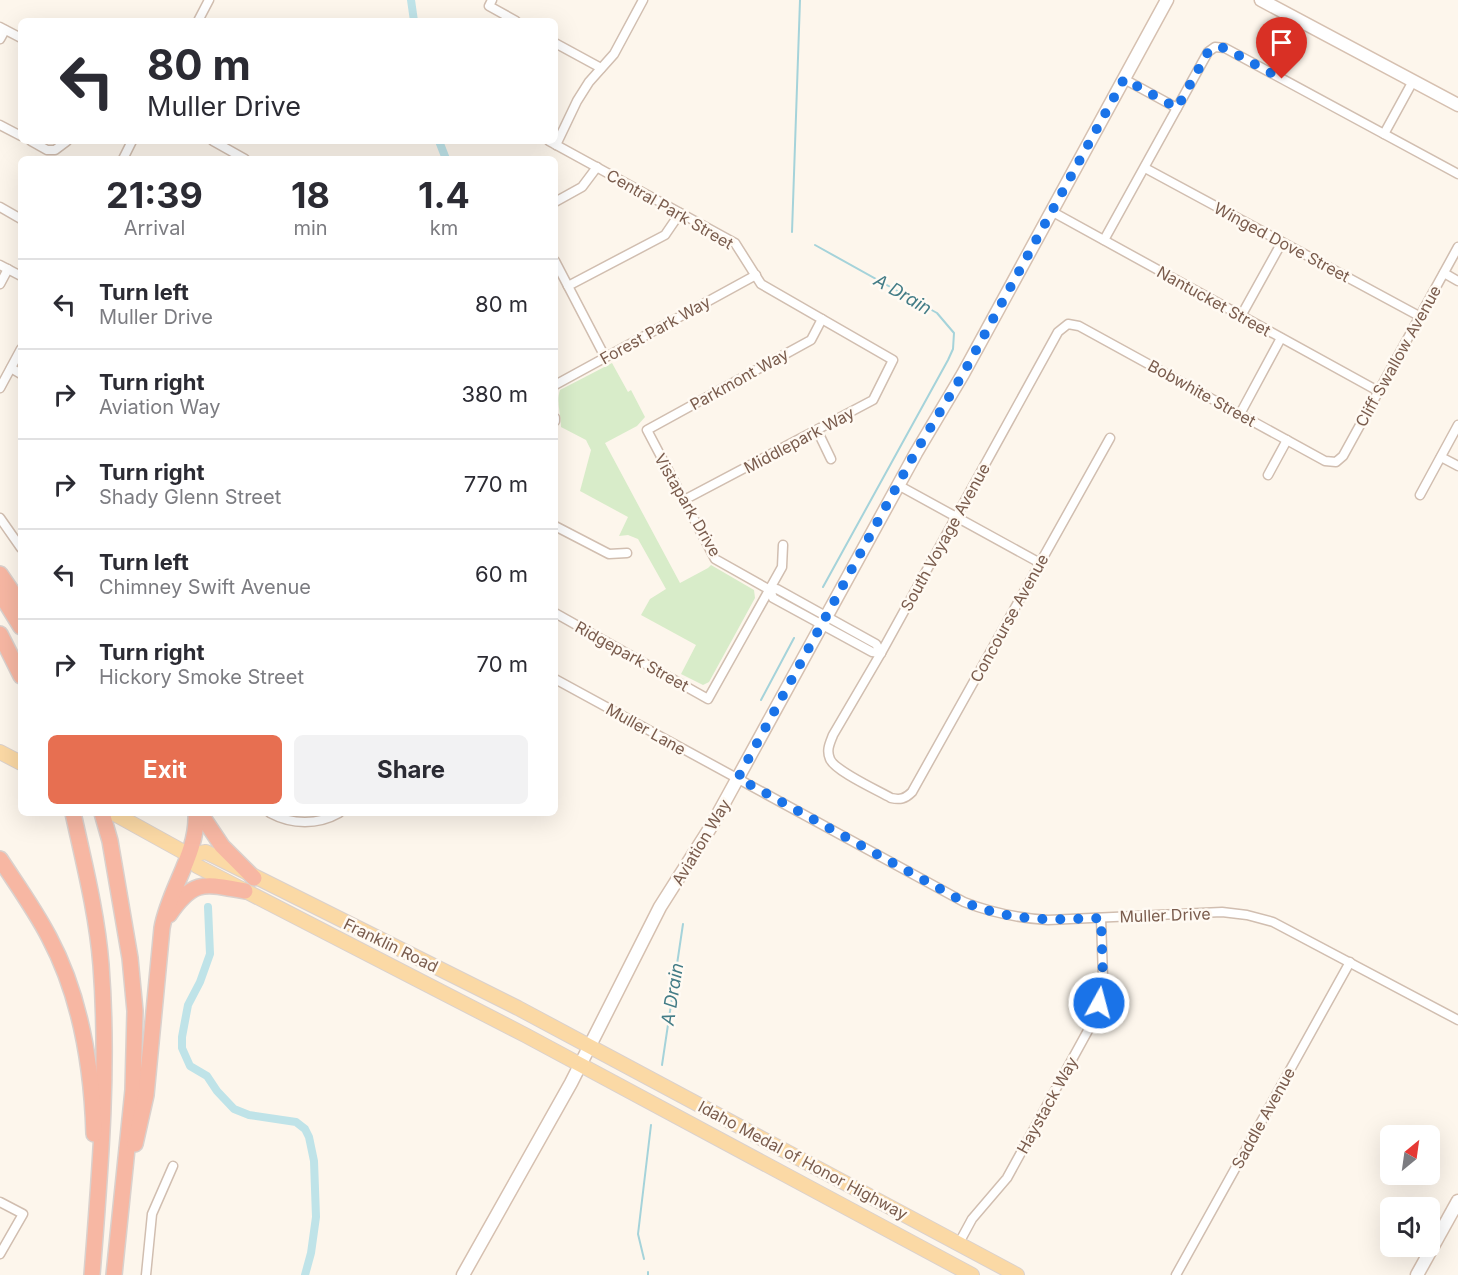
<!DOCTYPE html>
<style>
:root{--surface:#fff;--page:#f2f2f3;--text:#2b2b33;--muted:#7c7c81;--line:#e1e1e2;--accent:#e76f51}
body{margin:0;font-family:Inter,sans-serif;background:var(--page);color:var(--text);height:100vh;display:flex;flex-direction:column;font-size:22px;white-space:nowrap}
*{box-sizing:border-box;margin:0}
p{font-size:20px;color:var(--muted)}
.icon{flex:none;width:33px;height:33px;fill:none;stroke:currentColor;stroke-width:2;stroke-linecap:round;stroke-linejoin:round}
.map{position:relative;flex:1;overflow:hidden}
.drawer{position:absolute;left:18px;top:156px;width:540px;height:660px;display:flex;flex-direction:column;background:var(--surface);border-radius:9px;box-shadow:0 6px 24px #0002}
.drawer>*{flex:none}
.banner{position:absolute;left:18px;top:18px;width:540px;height:126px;border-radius:9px;box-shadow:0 6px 24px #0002;background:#fff;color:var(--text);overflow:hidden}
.needle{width:39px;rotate:29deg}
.controls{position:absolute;left:1380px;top:1125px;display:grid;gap:12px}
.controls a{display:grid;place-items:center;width:60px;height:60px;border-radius:9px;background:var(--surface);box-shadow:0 6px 24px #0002;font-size:30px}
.pin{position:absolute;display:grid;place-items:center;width:51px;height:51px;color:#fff;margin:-62px -26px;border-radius:50% 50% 50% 0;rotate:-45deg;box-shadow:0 0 6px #0007}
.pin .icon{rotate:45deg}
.me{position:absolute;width:66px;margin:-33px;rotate:7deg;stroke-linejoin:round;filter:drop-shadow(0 0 4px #0008)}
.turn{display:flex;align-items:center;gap:21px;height:126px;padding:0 30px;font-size:27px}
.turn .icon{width:78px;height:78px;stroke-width:2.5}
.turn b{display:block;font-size:42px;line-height:51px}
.eta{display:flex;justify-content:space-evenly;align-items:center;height:102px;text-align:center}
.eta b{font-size:36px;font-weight:700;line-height:42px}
.primary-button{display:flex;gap:12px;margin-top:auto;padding:12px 30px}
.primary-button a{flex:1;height:69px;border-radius:9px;background:var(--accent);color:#fff;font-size:24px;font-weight:700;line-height:69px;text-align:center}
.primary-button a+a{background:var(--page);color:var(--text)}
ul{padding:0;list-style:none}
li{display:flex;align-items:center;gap:18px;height:90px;padding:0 30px;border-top:2px solid var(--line)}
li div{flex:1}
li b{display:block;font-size:22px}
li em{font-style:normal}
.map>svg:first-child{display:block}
.green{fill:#d8ecc9}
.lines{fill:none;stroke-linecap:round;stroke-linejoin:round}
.stream{stroke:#a5d3da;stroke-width:2}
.canal{stroke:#bfe3e8;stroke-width:8}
.street-casing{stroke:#d1beb0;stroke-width:11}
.secondary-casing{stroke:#d6c0b0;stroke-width:15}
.primary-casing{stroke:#dad1cd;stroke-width:16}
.highway-casing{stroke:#dad1cd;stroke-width:18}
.street{stroke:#fff;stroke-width:8}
.secondary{stroke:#fff;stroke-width:12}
.primary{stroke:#fbd9a5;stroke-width:14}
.highway{stroke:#f7b7a3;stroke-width:15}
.route{stroke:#1a73e8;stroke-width:10;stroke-dasharray:0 18}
.labels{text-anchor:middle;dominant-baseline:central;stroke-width:5;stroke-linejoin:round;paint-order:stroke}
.street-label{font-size:16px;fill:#7a5c4d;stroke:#fffaf3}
.water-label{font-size:18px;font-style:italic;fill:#437c86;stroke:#fffaf3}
</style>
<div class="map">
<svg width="1458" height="1275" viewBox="0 0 1458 1275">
<rect width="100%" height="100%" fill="#fdf6ec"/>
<!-- green -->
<path class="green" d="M612,363L628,392L631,390L645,417L637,426L605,443L680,583L708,568L711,565L754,590L755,598L709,682L703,685L681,674L696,645L641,615L650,599L666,589L638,539L628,535L619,536L628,517L580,491L591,450L586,440L561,427C561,414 556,402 560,390Z"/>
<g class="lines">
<!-- stream -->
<g class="stream">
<polyline points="792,232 800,0"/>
<polyline points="815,245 937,313 954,333 953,349 948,360 823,587"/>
<polyline points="761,700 794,638"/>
<polyline points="662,1065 683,924"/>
<polyline points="644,1259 638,1234 651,1125"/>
<polyline points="648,1272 648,1275"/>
</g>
<!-- canal -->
<g class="canal">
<polyline points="411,0 414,21"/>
<polyline points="439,141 446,159"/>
<polyline points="208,907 210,954 200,982 188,1005 182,1037 182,1048 190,1066 207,1076 217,1091 234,1109 249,1115 296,1122 305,1129 309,1137 314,1161 316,1217 311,1253 305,1275"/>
</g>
<defs>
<g id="street">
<polyline points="492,0 489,6 516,21"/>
<polyline points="198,21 209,0"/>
<polyline points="0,27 21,38"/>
<polyline points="0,39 5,30"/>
<polyline points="555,43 601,68"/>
<polyline points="1124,79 1177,108"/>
<polyline points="0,125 21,136"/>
<polyline points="1384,134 1413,81"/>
<polyline points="31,141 47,150 55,150 67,141"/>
<polyline points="213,141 245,159"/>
<polyline points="549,141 735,243 761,284 893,360 873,400 684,500"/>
<polyline points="556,145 577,101 589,82 614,54 643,0"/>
<polyline points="123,159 132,141"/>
<polyline points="1145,168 1419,316"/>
<polyline points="555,202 582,187 597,167"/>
<polyline points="0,207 21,219"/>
<polyline points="1051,211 1378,391"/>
<polyline points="1104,240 1208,52 1215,47 1225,48 1458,174"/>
<polyline points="555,261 605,357"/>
<polyline points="0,265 21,276"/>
<polyline points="1444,273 1458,281"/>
<polyline points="0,284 8,269"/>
<polyline points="568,286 665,235 680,213"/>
<polyline points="1241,316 1282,242"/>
<polyline points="822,319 811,340 647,430 715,559 770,590 777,589 876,644 881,653"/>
<polyline points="11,368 21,374"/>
<polyline points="555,385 756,275"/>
<polyline points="0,388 21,349"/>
<polyline points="1240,414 1281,338"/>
<polyline points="555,418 555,421"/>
<polyline points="817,430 831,459"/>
<path d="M1110,438L912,792C905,799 900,800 891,798C877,790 835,771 830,759C826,750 830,743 833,735L881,653L1058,332L1068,324L1079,326L1325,461L1336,462L1343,456L1458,247"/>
<polyline points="1441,457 1458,466"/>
<polyline points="1268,475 1287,440"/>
<polyline points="898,485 1040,563"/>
<polyline points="1420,495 1458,425"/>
<polyline points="0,518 21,548"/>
<polyline points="555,526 609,554 627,553"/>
<polyline points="770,590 773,598 872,652 881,653"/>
<polyline points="555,613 708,699 782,567 783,545"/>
<path d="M555,679L964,902C992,913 1017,918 1048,920L1222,912L1247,915L1273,922L1458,1020"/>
<path d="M270,813C292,825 318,825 339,813"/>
<polyline points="0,1202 23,1214 0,1254"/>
<polyline points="959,1243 972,1219 1007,1178 1091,1025 1099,1003 1103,978 1101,918"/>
<polyline points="146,1275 152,1214 173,1166"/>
<polyline points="1176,1275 1350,962"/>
</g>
<g id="secondary">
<polyline points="1261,0 1458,105"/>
<polyline points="463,1275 571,1083 660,907 712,825 916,453 963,374 1167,0"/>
<polyline points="1417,1275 1458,1201"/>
</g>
<g id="primary">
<polyline points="0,752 21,763"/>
<polyline points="113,813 189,855 197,866 525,1035 972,1275"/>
<polyline points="189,855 206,852 518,1008 1017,1275"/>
</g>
<g id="highway">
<polyline points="0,574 21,605"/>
<polyline points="0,593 21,627"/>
<polyline points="0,634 21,676"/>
<path d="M73,813C84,863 97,914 101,965C109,1069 100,1172 92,1275"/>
<polyline points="102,813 110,841 130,958 135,1011 133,1090 114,1275"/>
<polyline points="200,813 222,846 254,878"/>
<path d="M0,859C17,885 35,910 49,937C81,997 92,1067 94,1134"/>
<path d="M169,915C194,878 205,884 245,891"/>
<path d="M135,1144L146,1095L162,928C169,888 198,854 196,813"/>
</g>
</defs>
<!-- street casing -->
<use href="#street" class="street-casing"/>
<!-- secondary casing -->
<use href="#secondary" class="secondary-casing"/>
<!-- primary casing -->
<use href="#primary" class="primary-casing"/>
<!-- highway casing -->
<use href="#highway" class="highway-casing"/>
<!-- street -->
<use href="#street" class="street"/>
<!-- secondary -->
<use href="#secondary" class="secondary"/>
<!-- primary -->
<use href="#primary" class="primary"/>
<!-- highway -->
<use href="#highway" class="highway"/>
</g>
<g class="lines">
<!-- route -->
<path class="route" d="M1099,1003L1103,978L1101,918C1049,920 1013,922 964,902L738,778L915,453L963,374L1124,79L1177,108L1208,52L1215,47L1225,48L1282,79"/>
</g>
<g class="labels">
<!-- street labels -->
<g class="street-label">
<text transform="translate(670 209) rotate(30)">Central Park Street</text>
<text transform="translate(1282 242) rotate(28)">Winged Dove Street</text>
<text transform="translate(1214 301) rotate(29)">Nantucket Street</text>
<text transform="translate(655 330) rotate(-29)">Forest Park Way</text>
<text transform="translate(1398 356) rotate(-61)">Cliff Swallow Avenue</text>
<text transform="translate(739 379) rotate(-29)">Parkmont Way</text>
<text transform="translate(1202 393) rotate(29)">Bobwhite Street</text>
<text transform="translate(799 440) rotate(-28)">Middlepark Way</text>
<text transform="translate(688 505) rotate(60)">Vistapark Drive</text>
<text transform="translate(945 537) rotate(-61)">South Voyage Avenue</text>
<text transform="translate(1009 618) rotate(-61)">Concourse Avenue</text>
<text transform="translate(632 656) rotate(29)">Ridgepark Street</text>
<text transform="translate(646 729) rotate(29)">Muller Lane</text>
<text transform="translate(701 842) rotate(-59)">Aviation Way</text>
<text transform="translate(1165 915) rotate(-2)">Muller Drive</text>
<text transform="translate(391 945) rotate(26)">Franklin Road</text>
<text transform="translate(1047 1105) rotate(-61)">Haystack Way</text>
<text transform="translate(1263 1118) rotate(-61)">Saddle Avenue</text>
<text transform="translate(803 1160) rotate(28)">Idaho Medal of Honor Highway</text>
</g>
<!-- water labels -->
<g class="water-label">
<text transform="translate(903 294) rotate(30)">A Drain</text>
<text transform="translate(672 994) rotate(-81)">A Drain</text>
</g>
</g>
</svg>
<div class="controls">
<a><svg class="needle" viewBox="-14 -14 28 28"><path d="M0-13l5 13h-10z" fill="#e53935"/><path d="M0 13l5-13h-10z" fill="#7c7c81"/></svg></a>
<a><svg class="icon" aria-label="sound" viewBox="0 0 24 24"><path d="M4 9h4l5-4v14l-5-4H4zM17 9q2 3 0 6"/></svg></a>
</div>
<div class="pin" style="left:1282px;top:79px;background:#d93025"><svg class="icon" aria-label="arrive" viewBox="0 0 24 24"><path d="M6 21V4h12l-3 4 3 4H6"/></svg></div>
<svg class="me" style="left:1099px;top:1003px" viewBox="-20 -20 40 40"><circle r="17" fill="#1a73e8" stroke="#fff" stroke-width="3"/><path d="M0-11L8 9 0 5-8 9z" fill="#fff"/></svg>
<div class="banner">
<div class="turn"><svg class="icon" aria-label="left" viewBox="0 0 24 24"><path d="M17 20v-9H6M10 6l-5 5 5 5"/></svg><div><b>80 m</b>Muller Drive</div></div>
</div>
<section class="drawer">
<div class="eta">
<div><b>21:39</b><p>Arrival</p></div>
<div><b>18</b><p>min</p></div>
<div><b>1.4</b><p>km</p></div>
</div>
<ul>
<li><svg class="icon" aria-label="left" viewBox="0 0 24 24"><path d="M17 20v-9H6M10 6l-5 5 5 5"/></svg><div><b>Turn left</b><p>Muller Drive</p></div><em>80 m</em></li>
<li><svg class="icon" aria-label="right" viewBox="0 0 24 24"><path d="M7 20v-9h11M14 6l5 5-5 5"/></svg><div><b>Turn right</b><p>Aviation Way</p></div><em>380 m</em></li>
<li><svg class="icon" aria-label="right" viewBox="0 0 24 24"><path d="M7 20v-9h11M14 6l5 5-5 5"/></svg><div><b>Turn right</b><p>Shady Glenn Street</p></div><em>770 m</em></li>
<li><svg class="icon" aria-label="left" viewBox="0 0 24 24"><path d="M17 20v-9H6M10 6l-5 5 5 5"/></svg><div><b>Turn left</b><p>Chimney Swift Avenue</p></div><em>60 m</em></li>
<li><svg class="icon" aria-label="right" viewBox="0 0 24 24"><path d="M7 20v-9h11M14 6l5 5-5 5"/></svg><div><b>Turn right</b><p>Hickory Smoke Street</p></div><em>70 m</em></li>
</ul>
<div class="primary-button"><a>Exit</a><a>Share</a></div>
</section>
</div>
